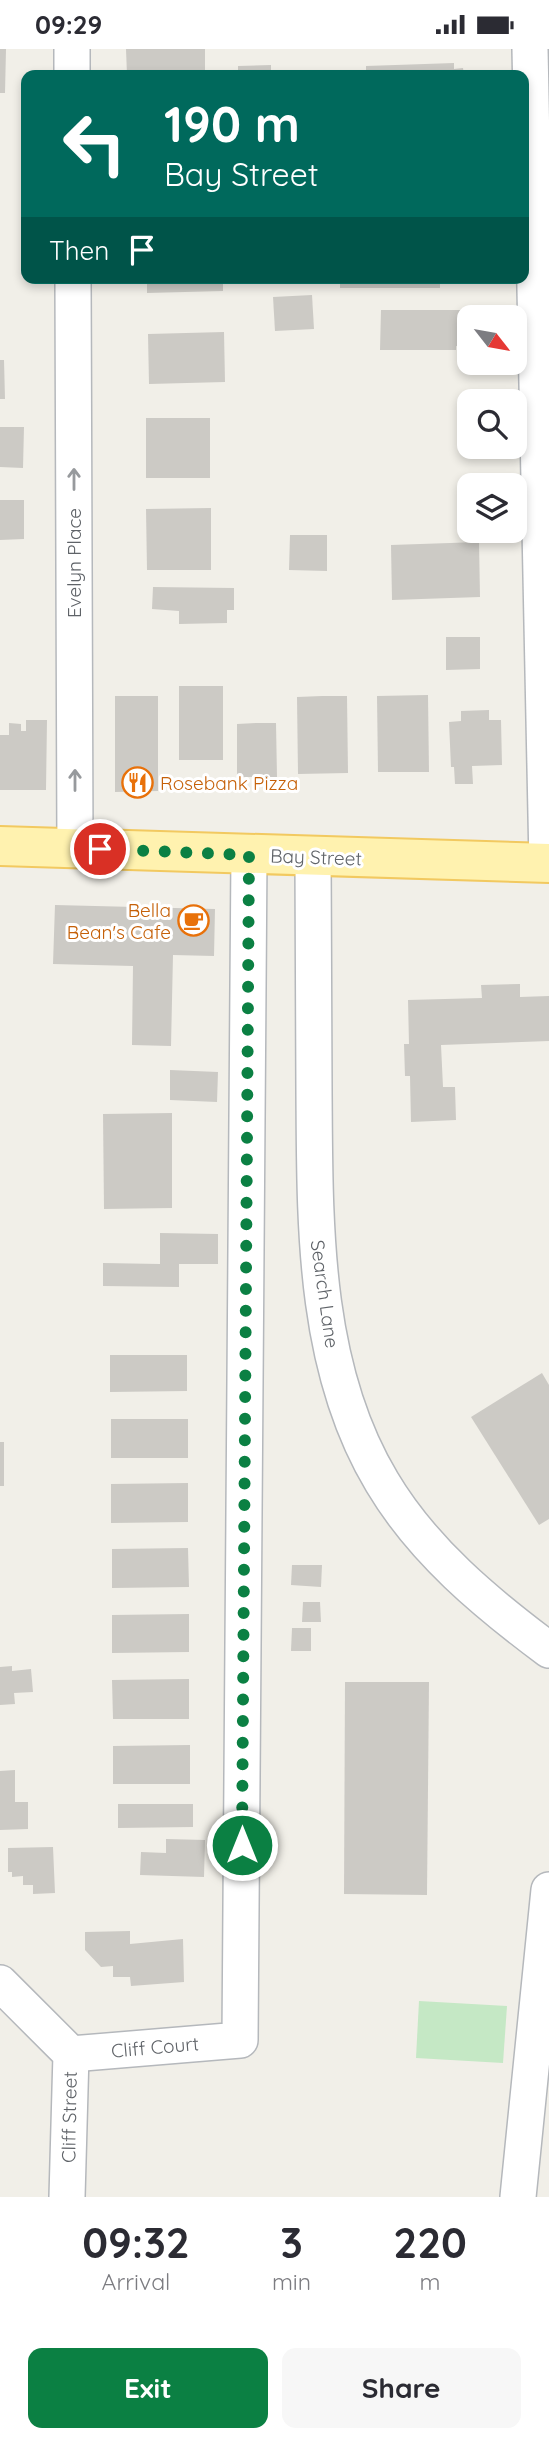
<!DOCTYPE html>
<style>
:root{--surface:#fff;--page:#f7f7f7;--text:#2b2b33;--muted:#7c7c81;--accent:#0b8043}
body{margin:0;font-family:Quicksand,sans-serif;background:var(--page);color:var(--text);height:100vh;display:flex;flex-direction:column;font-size:26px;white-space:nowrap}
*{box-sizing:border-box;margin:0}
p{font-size:23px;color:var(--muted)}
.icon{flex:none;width:38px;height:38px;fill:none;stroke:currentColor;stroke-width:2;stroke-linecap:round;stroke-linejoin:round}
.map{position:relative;height:2148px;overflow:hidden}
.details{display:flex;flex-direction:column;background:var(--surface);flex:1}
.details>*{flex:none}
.hud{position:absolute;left:21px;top:21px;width:508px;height:214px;border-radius:14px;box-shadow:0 4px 10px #0003;background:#00695c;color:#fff;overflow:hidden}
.needle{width:46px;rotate:121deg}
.tools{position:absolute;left:457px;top:256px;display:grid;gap:14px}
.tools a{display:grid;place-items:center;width:70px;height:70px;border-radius:14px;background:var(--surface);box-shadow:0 4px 10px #0003;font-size:35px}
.pin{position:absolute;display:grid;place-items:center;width:60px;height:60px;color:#fff;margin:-30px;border:4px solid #fff;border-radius:50%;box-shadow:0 2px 7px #0007}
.me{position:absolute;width:77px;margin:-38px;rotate:0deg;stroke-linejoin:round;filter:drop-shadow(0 0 5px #0008)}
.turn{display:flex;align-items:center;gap:24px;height:147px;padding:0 28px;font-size:32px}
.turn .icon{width:91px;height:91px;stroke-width:2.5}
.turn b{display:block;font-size:49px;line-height:60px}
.then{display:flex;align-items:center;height:66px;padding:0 28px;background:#0003;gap:14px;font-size:26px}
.eta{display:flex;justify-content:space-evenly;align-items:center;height:119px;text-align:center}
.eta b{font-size:42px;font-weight:800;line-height:49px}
.button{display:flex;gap:14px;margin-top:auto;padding:14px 28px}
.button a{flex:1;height:80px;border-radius:14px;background:var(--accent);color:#fff;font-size:28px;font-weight:800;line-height:80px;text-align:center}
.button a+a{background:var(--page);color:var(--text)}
.status{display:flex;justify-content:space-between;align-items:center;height:49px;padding:0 35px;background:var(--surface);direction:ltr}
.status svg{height:19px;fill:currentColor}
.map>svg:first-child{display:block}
.green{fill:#c5e8c5}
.building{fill:#cccac5}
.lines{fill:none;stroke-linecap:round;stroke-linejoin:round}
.minor-casing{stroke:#b5b8bc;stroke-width:38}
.major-casing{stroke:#f2c960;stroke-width:42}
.minor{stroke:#fff;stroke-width:35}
.major{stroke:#fff2af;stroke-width:38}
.oneway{stroke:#979a9d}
.route{stroke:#0b8043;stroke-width:12;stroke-dasharray:0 21.6}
.labels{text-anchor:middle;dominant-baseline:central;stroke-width:6;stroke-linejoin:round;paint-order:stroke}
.street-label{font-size:19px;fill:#5f6368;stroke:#fff}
.food-label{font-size:19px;fill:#c56008;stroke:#fff;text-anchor:start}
</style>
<div class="status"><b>09:29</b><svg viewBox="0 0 49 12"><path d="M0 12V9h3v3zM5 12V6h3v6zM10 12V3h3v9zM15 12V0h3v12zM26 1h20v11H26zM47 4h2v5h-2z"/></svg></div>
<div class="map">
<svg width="549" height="2148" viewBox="0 0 549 2148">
<rect width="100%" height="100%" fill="#f1efe8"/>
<!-- green -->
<polygon class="green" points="419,1952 507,1957 503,2014 416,2009"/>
<!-- building -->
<g class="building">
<polygon points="0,0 6,0 5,44 0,44"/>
<polygon points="126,0 205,0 205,26 127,26"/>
<polygon points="454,14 454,20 463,19 464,26 366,26 366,17"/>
<polygon points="271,16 271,26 238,26 238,17"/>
<polygon points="147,229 223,229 223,242 147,244"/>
<rect x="340" y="229" width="100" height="10"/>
<polygon points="312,246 314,280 275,282 273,248"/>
<polygon points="381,261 465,261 465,298 456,297 456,301 380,301"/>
<polygon points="224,283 225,333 149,335 148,285"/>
<polygon points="0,311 4,311 5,350 0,350"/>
<rect x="146" y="369" width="64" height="60"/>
<polygon points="0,378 24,378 23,419 0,418"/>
<polygon points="0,451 24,451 24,490 0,491"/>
<polygon points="211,459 211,521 147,521 146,460"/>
<polygon points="290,486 327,486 327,522 289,521"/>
<polygon points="479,493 480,548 392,551 391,496"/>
<polygon points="153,538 234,539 234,561 227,561 227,574 179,575 179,562 152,560"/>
<polygon points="446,588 480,588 480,620 446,621"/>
<rect x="179" y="637" width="44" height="74"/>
<polygon points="428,646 429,723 378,723 377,647"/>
<polygon points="115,647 158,647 158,742 115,743"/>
<polygon points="322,647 347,647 348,724 298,725 297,648"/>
<polygon points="489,661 489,671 501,671 502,716 472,717 473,735 455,735 454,718 451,718 449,673 461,672 461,662"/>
<polygon points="26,671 47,671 46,741 0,741 0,686 9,686 9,674 21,675 21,682 26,682"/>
<polygon points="256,674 276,674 277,728 237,728 237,675"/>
<polygon points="55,856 215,860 214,907 173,906 171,997 132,996 133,917 53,915"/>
<polygon points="520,935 520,948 549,947 549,992 441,996 443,1038 455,1038 456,1071 411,1073 410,1027 405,1027 404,995 409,995 408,951 482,949 481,936"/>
<polygon points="170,1021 218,1023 217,1053 170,1051"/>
<polygon points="172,1064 172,1159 104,1160 103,1065"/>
<polygon points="160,1184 218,1185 218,1215 179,1215 179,1238 103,1237 103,1214 160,1215"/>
<polygon points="110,1306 187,1306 187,1342 110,1343"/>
<polygon points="542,1324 549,1336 549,1470 539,1476 471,1368"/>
<rect x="111" y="1370" width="77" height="39"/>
<rect x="0" y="1393" width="4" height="44"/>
<polygon points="188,1434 188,1473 111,1474 111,1435"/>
<polygon points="188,1499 189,1538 112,1539 112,1500"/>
<polygon points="292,1516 322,1516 321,1538 291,1536"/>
<polygon points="303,1553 320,1553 321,1573 302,1573"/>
<polygon points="189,1565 189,1603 112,1604 112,1566"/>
<polygon points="292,1579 311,1579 311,1602 291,1602"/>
<polygon points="12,1617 12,1622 31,1620 33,1643 14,1644 15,1655 0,1656 0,1618"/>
<polygon points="189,1630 189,1670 113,1670 112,1631"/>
<polygon points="345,1633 429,1633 427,1846 344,1845"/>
<polygon points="190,1696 190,1735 113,1735 113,1697"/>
<polygon points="15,1721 15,1753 28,1753 28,1780 0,1781 0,1722"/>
<polygon points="118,1755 193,1755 193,1778 118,1779"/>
<polygon points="166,1790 205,1791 204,1828 140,1826 141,1803 166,1804"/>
<polygon points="53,1798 55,1844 33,1845 33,1836 23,1836 23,1827 12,1828 12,1823 8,1823 8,1799"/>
<polygon points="130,1882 130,1895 183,1890 184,1933 131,1937 130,1928 113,1928 113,1917 101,1918 85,1901 85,1883"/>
</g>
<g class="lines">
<defs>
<g id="minor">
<polyline points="72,0 72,26"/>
<polyline points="530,0 547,814"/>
<polyline points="73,229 75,800"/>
<path d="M313,808C313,885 314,963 314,1041C315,1172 312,1317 382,1433C423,1502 486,1554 549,1601"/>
<polyline points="0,1934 71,2005 67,2148"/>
<polyline points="71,2005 240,1991 249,806"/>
<polyline points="518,2148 549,1841"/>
</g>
<polyline id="major" points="0,797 549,814"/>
</defs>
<!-- minor casing -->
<use href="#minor" class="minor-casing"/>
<!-- major casing -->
<use href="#major" class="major-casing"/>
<!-- minor -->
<use href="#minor" class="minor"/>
<!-- major -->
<use href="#major" class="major"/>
</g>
<!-- one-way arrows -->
<defs><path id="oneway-shaft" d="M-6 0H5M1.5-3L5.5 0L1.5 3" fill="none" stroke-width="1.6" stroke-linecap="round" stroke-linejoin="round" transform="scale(1.75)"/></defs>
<g class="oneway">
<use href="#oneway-shaft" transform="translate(74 430) rotate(-90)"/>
<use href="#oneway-shaft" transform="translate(75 731) rotate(-90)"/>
</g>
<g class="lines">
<!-- route -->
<polyline class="route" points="100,800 249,806 242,1796"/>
</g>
<!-- icons -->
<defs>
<symbol id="restaurant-ring" viewBox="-11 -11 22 22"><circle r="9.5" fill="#fff" stroke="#e8710a" stroke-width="1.5"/><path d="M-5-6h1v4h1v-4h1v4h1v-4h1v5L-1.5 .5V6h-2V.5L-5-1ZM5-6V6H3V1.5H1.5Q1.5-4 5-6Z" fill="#e8710a"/></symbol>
<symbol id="cafe-ring" viewBox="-11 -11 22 22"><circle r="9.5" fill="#fff" stroke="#e8710a" stroke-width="1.5"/><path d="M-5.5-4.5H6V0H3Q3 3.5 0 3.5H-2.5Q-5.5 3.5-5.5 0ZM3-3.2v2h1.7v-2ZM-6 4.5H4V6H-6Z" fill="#e8710a"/></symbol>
</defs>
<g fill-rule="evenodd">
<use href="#restaurant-ring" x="120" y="716" width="35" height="35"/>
<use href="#cafe-ring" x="176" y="854" width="35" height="35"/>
</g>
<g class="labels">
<!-- street labels -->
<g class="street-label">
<text transform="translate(74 514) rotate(-90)">Evelyn Place</text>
<text transform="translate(316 808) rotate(2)">Bay Street</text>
<text transform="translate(325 1245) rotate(82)">Search Lane</text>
<text transform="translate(155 1998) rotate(-5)">Cliff Court</text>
<text transform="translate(69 2068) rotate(-89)">Cliff Street</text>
</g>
<!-- food labels -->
<g class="food-label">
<text x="160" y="734">Rosebank Pizza</text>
<text x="171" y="861" text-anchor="end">Bella<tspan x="171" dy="22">Bean's Cafe</tspan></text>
</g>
</g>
</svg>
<div class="tools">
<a><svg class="needle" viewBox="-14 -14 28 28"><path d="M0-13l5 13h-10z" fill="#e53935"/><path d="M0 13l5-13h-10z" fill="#7c7c81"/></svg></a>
<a><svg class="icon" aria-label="search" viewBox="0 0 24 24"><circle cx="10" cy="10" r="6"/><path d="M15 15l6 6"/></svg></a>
<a><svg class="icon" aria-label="layers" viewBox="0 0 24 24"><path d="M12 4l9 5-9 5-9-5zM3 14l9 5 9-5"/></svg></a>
</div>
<div class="pin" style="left:100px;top:800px;background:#d93025"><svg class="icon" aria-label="arrive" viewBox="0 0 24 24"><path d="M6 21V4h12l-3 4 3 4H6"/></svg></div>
<svg class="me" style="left:242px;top:1796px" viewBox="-20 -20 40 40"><circle r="17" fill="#0b8043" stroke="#fff" stroke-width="3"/><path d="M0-11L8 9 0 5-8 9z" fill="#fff"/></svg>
<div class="hud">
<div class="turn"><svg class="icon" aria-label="left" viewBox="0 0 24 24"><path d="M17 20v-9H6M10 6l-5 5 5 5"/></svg><div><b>190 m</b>Bay Street</div></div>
<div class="then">Then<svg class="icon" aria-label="arrive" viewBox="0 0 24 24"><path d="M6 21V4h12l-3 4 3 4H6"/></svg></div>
</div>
</div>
<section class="details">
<div class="eta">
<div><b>09:32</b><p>Arrival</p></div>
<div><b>3</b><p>min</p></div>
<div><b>220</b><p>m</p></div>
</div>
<div class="button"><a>Exit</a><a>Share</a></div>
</section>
